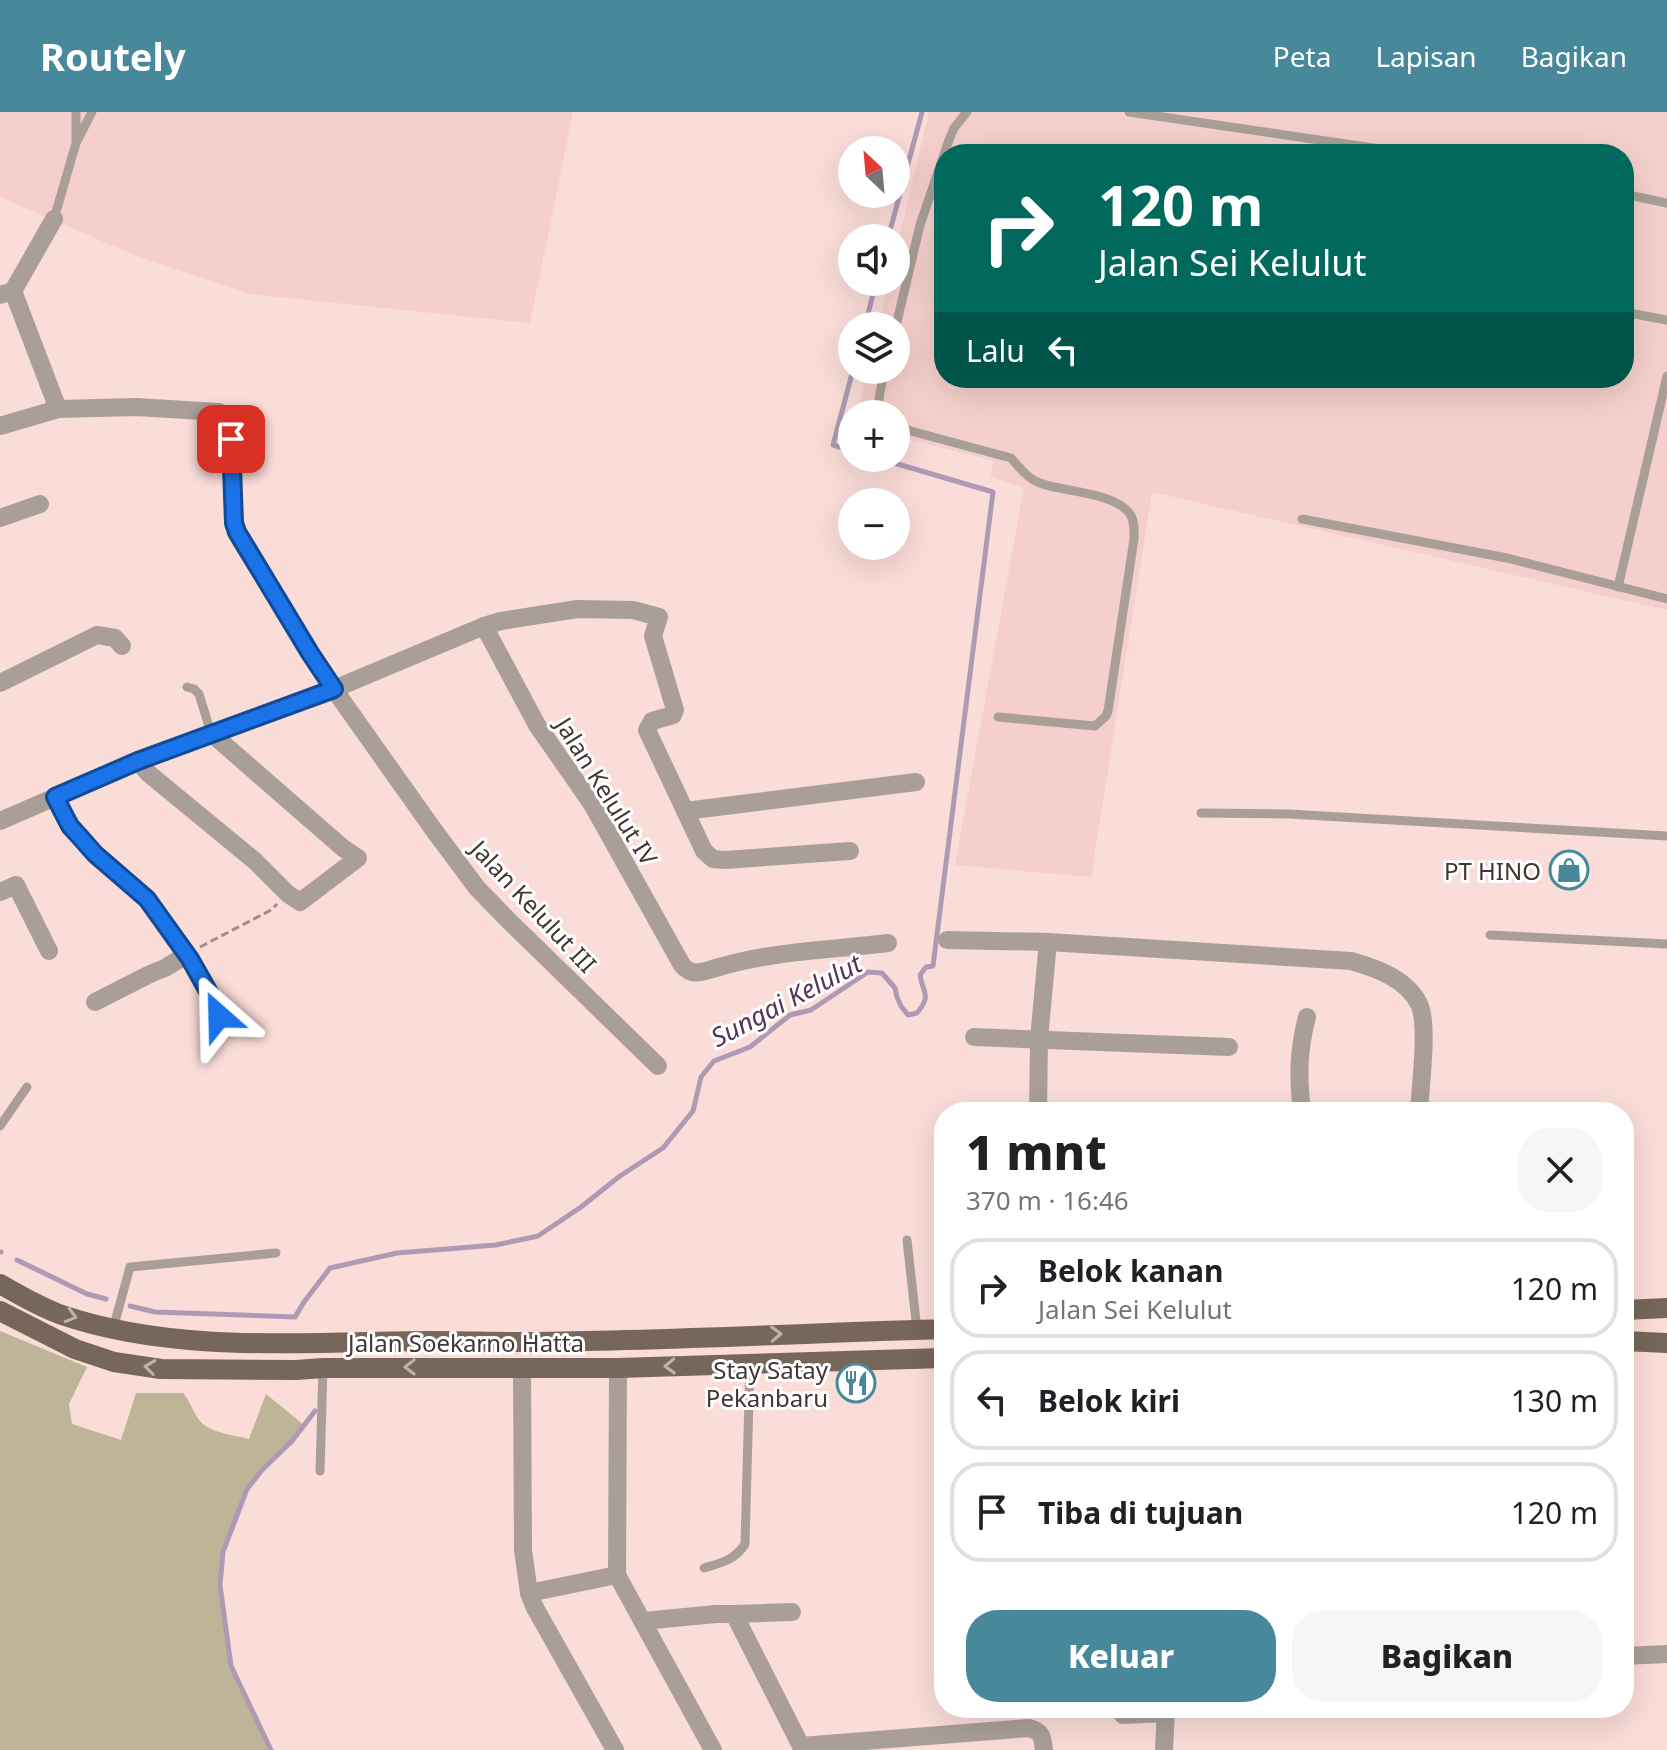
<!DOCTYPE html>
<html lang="id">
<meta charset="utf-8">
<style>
:root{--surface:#fff;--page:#f6f6f6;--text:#202124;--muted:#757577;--line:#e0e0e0;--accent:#47899a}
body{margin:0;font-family:"Noto Sans",sans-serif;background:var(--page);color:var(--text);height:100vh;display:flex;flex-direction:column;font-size:30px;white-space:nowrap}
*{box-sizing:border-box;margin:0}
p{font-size:26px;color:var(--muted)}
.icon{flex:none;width:44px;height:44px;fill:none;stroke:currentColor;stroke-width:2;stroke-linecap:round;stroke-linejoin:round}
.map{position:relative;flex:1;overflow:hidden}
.side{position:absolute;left:934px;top:990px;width:700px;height:616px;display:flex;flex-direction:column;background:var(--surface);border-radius:32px;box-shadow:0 8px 32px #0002}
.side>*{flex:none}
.top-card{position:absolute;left:934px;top:32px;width:700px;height:244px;border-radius:32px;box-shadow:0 8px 32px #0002;background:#00695c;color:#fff;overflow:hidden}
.needle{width:52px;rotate:334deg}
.controls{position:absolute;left:838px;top:24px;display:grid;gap:16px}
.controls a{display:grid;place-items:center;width:72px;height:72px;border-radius:50%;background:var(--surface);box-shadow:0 8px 32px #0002;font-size:40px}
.pin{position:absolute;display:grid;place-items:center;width:68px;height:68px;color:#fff;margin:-34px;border-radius:16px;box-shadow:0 4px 12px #0006}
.me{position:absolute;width:88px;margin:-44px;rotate:335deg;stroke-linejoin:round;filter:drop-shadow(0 0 6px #0008)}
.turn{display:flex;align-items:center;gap:28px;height:168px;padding:0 32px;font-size:36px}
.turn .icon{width:104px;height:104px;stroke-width:2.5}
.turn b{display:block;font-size:56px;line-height:68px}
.then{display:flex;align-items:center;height:76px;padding:0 32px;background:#0003;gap:16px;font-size:30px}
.round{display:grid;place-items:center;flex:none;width:84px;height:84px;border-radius:32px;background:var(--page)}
.summary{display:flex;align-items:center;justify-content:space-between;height:136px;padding:0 32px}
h1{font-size:48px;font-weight:800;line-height:60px}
.action{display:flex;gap:16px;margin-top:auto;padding:16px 32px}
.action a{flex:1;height:92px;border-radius:32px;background:var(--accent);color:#fff;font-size:32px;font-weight:800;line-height:92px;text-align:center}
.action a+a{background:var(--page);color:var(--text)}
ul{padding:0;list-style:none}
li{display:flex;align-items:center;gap:24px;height:100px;margin:0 16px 12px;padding:0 16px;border:4px solid var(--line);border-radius:32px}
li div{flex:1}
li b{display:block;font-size:30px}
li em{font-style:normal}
header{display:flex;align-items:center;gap:48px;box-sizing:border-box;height:112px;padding:0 40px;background:var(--accent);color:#fff}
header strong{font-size:38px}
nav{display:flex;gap:44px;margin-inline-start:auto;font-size:28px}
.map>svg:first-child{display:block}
.built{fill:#f5cfcb;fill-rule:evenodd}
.green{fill:#beb598}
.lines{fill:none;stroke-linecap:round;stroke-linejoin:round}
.stream{stroke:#ae9ab4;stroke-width:5}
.path{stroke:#a18c89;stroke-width:3;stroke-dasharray:8 4;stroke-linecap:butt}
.lane{stroke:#a99f98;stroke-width:9}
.street{stroke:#a99f98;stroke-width:18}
.primary{stroke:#77665a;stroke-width:20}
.oneway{stroke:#bbb2ac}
.route-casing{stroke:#114b97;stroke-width:20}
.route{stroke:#1a73e8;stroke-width:14}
.labels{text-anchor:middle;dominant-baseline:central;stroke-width:6;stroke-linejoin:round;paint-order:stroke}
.street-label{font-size:24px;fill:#413634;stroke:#fff}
.poi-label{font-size:24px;fill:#413634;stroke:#fff;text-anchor:end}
.water-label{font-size:26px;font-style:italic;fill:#53355c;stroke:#fff}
</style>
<header>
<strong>Routely</strong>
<nav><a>Peta</a><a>Lapisan</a><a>Bagikan</a></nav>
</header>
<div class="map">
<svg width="1667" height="1638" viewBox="0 0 1667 1638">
<rect width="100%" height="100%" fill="#fadcd8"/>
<!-- built -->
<g class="built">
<polygon points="0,0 573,0 530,211 250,182 134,143 0,85"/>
<path d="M929,0H1667V498L1152,380L1091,765L955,753L1024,376L990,365L994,349L896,324V302H857L868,258H896V214H878L889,170H896V139ZM944,42H1624V266H944Z"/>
</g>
<!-- green -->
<path class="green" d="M0,1219L87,1255L69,1292L72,1312L121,1328L136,1281H183C191,1290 193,1301 200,1309C210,1321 234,1323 249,1327L266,1282L304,1313L294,1327L262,1358L247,1377L223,1440L220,1472L231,1554L271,1638H0Z"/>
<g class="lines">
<!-- stream -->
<g class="stream">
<polyline points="888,126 922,0"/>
<polyline points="865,214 876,170"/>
<polyline points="852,339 833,333 853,258"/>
<polyline points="0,1140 1,1140"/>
<polyline points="17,1148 87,1182 106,1187"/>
<path d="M130,1194L155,1200L295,1205L304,1190L330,1156L397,1141L496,1133L538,1124L581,1095L620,1064L663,1036L693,999L701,965L714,949L750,935L790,903L811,898L868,860L882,861L895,876L897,885L901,894L908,903L917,901C932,883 923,882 920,863L926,855L933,854L993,380L877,346"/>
<polyline points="271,1638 231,1554 220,1473 223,1440 247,1377 262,1358 292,1329 315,1299"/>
</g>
<!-- path -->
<polyline class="path" points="200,835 271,798 277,792"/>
<!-- lane -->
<g class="lane">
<polyline points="76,0 76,28"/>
<polyline points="1129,0 1414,42"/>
<polyline points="1624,82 1667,91"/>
<polyline points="54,107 76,31 92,0"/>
<polyline points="1624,200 1667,208"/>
<polyline points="896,214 920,113 949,28 954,16 967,0"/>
<path d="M881,302C876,288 882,273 885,258"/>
<path d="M896,315L1011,346C1019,355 1028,367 1040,371C1063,380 1115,380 1130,402C1135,409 1134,419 1134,427L1108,599L1106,604L1095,614L998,605"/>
<polyline points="1302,407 1507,446 1667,487"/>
<polyline points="1618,475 1667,264"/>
<polyline points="187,575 194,577 199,582 211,621"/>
<polyline points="1201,701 1289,702 1667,724"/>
<polyline points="1490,823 1667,832"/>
<polyline points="0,1014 27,975"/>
<polyline points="907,1128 917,1218"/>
<polyline points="113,1217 130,1155 276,1141"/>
<polyline points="320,1359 323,1256"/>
<path d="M704,1456C721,1451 735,1448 745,1432L750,1251"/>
</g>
<!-- street -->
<g class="street">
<polyline points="13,179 58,297"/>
<polyline points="0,183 13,179 54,107"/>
<polyline points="0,314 58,297 136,295 219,300 226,303 231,310 234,411 241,429 326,566 433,717 477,776 509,809 658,954"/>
<polyline points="0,406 40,392"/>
<path d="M484,514L537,613L592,692L682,853C692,865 702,860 716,856C771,839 831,838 888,831"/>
<polyline points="0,571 97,523 115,526 122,534"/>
<polyline points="138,649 148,661 255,749 288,782 300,790 358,746 343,736 211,621"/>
<polyline points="55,685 70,714 80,725 95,742 147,787 197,858 217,895 219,904 217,911"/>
<polyline points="685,699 916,670"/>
<polyline points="0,709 138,649 334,577 484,514 501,509 577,497 633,498 659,505 653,524 675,598 673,603 652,609 647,618 704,739 713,747 725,748 850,739"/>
<polyline points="0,780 16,773 49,839"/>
<path d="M947,828L1048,830L1351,849C1376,856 1407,867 1419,892C1429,911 1420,976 1419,1000"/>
<polyline points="95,890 150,862 165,856 186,843"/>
<polyline points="974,925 1229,935"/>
<polyline points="1038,1000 1039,927 1048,830"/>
<path d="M1302,1000C1298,965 1298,940 1307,905"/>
<polyline points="522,1255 523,1438 529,1481 534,1494 615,1638"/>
<polyline points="618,1256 617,1463 713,1638"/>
<polyline points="529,1481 617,1463"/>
<polyline points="734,1502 792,1500"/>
<polyline points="643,1509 716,1502 734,1502 801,1634"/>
<polyline points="1624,1544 1667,1542"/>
<polyline points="1123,1603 1166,1601"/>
<path d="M803,1638L801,1634L1029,1616C1043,1620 1042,1625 1044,1638"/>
<polyline points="1164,1638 1166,1596"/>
</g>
<!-- primary -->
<g class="primary">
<path d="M0,1172C19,1183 38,1194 59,1202C178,1243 308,1229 431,1229C463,1229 495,1230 527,1230C666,1229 805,1221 944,1217"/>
<polyline points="1624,1198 1667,1196"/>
<polyline points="0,1199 75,1237 114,1250 161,1257 296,1258 323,1256 618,1256 944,1246"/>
<polyline points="1624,1229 1667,1231"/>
</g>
</g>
<!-- one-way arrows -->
<defs><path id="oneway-chevron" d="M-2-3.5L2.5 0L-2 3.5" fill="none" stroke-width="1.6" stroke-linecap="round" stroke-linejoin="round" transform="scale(2)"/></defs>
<g class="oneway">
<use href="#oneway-chevron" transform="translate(71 1204) rotate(16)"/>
<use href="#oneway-chevron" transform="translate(776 1222) rotate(-2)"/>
<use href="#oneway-chevron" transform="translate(670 1254) rotate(178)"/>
<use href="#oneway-chevron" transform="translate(150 1255) rotate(-173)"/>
<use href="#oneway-chevron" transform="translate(410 1255) rotate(180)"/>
</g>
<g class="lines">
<defs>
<polyline id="route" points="219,904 217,895 190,847 147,787 95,742 80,725 70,714 55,685 138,649 334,577 310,541 237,420 234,411 231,327"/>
</defs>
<!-- route casing -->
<use href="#route" class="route-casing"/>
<!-- route -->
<use href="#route" class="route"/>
</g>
<!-- icons -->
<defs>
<symbol id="shop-ring" viewBox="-11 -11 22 22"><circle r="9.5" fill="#fff" stroke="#47899a" stroke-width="1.5"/><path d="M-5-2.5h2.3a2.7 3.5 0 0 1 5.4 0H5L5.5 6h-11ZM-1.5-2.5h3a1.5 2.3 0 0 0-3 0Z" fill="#47899a"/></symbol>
<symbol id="restaurant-ring" viewBox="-11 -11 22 22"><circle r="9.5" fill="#fff" stroke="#47899a" stroke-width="1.5"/><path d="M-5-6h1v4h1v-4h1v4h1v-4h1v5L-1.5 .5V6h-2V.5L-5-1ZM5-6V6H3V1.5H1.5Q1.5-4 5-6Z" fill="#47899a"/></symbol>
</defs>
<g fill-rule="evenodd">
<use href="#shop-ring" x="1547" y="736" width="44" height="44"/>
<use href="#restaurant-ring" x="834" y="1249" width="44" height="44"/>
</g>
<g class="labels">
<!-- street labels -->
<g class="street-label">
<text transform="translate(607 679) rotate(58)">Jalan Kelulut IV</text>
<text transform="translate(534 794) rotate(47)">Jalan Kelulut III</text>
<text x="466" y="1230">Jalan Soekarno Hatta</text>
</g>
<!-- poi labels -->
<g class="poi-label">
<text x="1541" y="758">PT HINO</text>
<text x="828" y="1257">Stay Satay<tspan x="828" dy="28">Pekanbaru</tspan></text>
</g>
<!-- water labels -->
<g class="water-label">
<text transform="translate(786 888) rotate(-28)">Sungai Kelulut</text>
</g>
</g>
</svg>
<div class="controls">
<a><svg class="needle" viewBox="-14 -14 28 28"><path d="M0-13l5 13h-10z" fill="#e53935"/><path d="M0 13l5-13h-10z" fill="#757577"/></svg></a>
<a><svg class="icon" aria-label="sound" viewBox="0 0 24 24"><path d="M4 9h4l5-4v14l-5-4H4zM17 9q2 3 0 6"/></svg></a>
<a><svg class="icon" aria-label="layers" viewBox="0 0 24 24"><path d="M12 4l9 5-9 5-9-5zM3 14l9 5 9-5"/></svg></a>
<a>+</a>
<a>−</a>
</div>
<div class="pin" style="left:231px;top:327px;background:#d93025"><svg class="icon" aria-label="arrive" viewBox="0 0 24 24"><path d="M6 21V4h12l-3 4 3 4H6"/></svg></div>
<svg class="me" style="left:219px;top:904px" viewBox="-20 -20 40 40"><path d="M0-17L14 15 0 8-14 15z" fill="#1a73e8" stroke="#fff" stroke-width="4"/></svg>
<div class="top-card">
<div class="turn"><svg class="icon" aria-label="right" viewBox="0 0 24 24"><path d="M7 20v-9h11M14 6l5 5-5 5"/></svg><div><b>120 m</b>Jalan Sei Kelulut</div></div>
<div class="then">Lalu<svg class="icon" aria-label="left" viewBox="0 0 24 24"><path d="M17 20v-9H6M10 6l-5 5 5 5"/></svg></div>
</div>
<section class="side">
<div class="summary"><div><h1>1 mnt</h1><p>370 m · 16:46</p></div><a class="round"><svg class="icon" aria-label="close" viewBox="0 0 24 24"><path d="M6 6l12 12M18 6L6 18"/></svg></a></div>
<ul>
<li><svg class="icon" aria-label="right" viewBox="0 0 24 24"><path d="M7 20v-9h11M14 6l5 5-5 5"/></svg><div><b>Belok kanan</b><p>Jalan Sei Kelulut</p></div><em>120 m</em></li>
<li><svg class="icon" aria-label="left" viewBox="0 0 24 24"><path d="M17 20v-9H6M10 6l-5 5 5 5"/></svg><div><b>Belok kiri</b></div><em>130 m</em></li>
<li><svg class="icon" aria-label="arrive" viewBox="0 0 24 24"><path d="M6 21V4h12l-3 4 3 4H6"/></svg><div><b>Tiba di tujuan</b></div><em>120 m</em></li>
</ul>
<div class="action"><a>Keluar</a><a>Bagikan</a></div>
</section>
</div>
